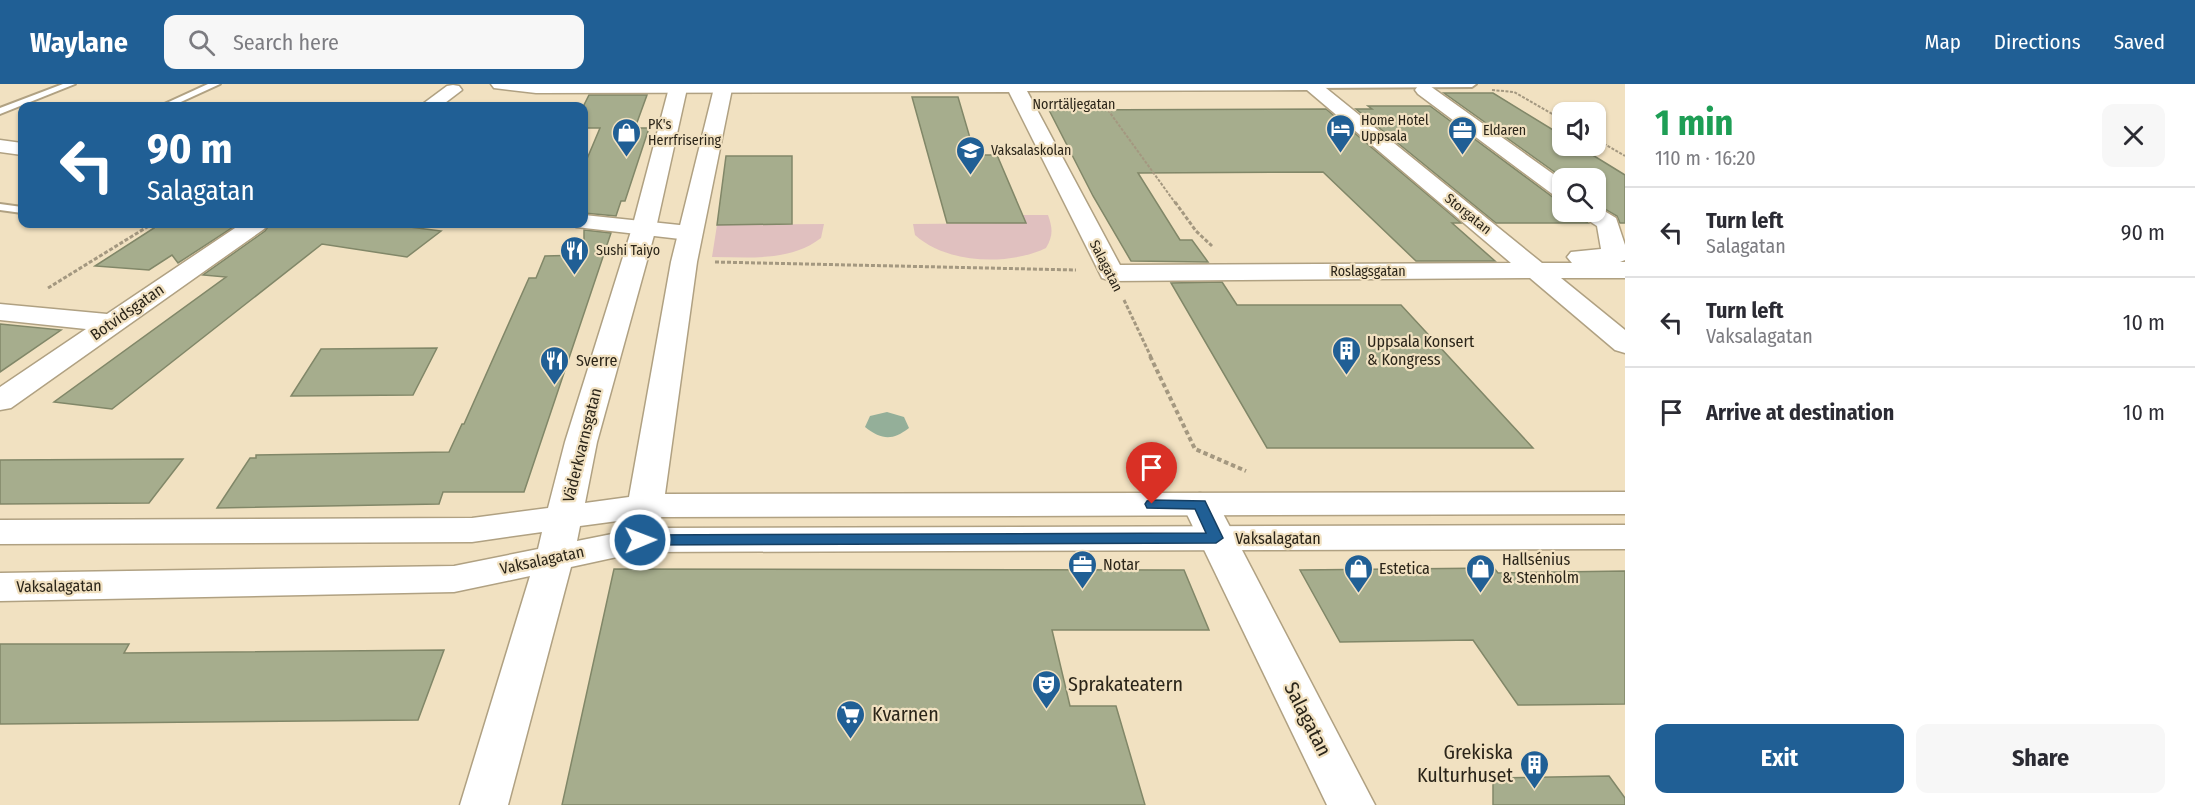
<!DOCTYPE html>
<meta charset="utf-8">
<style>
:root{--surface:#fff;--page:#f7f7f7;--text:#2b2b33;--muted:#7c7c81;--line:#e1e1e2;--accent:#205f95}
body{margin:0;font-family:"Fira Sans Condensed",sans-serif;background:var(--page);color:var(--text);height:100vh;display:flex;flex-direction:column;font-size:22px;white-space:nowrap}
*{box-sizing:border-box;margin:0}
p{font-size:20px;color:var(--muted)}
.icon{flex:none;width:33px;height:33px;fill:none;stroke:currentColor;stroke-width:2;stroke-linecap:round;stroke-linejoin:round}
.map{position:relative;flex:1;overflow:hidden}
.panel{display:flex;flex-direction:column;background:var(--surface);width:570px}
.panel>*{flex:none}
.guide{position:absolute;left:18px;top:18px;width:570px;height:126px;border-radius:12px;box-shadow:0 2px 4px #0004;background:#205f95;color:#fff;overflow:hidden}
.buttons{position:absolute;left:1552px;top:18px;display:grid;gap:12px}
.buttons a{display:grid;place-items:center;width:54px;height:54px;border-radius:12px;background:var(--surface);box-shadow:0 2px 4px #0004;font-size:30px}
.pin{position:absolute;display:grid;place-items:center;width:51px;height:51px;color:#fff;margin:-62px -26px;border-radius:50% 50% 50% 0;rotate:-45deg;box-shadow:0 0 6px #0007}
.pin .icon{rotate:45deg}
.me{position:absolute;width:66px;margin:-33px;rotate:89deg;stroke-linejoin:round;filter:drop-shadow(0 0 4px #0008)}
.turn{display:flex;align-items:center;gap:21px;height:126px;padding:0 30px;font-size:27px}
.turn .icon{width:78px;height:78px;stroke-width:2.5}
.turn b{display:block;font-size:42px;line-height:51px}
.round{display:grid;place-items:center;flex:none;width:63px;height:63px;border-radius:12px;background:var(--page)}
.headline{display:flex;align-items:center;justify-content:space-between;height:102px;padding:0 30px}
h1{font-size:36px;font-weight:700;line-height:45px;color:#1e9e55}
.primary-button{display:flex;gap:12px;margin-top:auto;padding:12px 30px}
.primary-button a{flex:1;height:69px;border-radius:12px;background:var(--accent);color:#fff;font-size:24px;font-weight:700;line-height:69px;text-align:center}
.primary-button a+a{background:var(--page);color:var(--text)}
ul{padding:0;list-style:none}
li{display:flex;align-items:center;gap:18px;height:90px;padding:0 30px;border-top:2px solid var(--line)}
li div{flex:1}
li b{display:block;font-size:22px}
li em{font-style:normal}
header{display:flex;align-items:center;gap:36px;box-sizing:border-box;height:84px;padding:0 30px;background:var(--accent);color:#fff}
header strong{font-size:28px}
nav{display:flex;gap:33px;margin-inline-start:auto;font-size:21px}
.search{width:420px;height:54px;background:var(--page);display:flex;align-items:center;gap:15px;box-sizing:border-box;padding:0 21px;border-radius:12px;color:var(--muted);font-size:22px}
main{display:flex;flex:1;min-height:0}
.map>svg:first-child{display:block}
.green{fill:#e0c0bf}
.water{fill:#94af99}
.building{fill:#a6ad8d;stroke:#818768;stroke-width:1.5}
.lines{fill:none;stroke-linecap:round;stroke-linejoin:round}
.lane-casing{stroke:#b0a182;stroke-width:4}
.street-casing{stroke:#b0a182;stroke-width:3}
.secondary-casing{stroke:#b0a182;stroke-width:3}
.path-far2{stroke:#a49880;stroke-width:2;stroke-dasharray:3 1.5;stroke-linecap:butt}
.path-far1{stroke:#a49880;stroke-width:3;stroke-dasharray:4 2;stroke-linecap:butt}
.path{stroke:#a49880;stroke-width:4;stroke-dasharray:4.5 3;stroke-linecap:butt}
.lane{fill:#fff;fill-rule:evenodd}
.street{fill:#fff;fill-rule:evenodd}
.secondary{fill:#fff;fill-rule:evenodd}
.route{fill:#205f95;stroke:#153e61;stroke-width:1.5}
.labels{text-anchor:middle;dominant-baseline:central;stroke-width:4.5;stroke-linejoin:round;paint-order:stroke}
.far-street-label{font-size:14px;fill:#2b2519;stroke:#f1e1c1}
.far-poi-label{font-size:14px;fill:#2b2519;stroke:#f1e1c1;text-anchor:start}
.street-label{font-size:16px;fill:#2b2519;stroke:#f1e1c1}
.poi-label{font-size:16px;fill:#2b2519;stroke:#f1e1c1;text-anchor:start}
.near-poi-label{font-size:20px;fill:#2b2519;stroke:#f1e1c1;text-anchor:start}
.near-street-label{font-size:20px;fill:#2b2519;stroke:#f1e1c1}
</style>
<header>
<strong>Waylane</strong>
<div class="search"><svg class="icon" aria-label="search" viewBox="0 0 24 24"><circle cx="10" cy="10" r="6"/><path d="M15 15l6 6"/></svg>Search here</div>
<nav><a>Map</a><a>Directions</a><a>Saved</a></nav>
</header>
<main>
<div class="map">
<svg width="1625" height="721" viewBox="0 0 1625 721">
<rect width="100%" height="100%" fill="#f1e1c1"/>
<!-- green -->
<g class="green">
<path d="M1022,131H1048C1053,145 1053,152 1046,164C1009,182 947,180 915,151L913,140L1025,139Z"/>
<path d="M824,140L821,154C790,178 750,173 712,173L717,141Z"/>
</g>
<!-- water -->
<path class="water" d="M887,328L904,333L909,344C892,357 882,356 865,343L870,332Z"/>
<!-- building -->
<g class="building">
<polygon points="1444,9 1493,9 1563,52 1563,62 1578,62 1625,91 1625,139 1620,139 1617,132 1596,120 1596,94 1563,94"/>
<polygon points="589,11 647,11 635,44 649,44 625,117 621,117 616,132 584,129 584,82 600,44 584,44 584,21"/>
<polygon points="912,13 958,13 975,71 997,71 1026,139 947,139"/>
<polygon points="1368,22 1430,22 1554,114 1563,116 1563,128 1578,128 1581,134 1588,139 1496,139 1356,25 1372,25"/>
<polygon points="1326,25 1461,139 1452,139 1495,177 1416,177 1323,88 1138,89 1180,156 1192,156 1208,178 1131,177 1093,112 1049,26"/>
<polygon points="726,72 792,72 792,140 717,141"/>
<polygon points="150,140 238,140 178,179 172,171 149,186 95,182 154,144"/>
<polygon points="270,140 386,140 441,147 407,173 322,160 112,325 54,318 226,193 203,191 265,147"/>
<polygon points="584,146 611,149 524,408 443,408 439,420 217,424 250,374 256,374 256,371 449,368 462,340 464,340 529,194 536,194 545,172 584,171"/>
<polygon points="1222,198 1237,221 1401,221 1533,364 1267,364 1171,199"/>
<polygon points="0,240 61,246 0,288"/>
<polygon points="437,264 413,311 291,312 321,265"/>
<polygon points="183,375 149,419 0,420 0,376"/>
<polygon points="1494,484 1498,489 1625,487 1625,620 1518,621 1473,556 1340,558 1300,486"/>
<polygon points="614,485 1184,486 1209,546 1052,546 1070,622 1116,622 1145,721 562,721"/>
<polygon points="0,560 129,560 124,569 444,566 418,636 0,640"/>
<polygon points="1609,692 1625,714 1625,721 1493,721 1493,694"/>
</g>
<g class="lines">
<defs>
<g id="lane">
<polygon points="63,0 75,0 0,30 0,24"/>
<polygon points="208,0 220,0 172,22 160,22"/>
<polygon points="1307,0 1476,0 1472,3 1311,4"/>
<polygon points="0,120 22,123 22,129 0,126"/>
</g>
<g id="street">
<path d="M491,0H1321L1542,179H1572L1567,173L1571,168L1601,165L1597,142L1583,133L1580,128H1596V122L1616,134L1625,161V176L1620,178H1625V194H1561L1625,246V269L1615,266L1530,194L1111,197L1102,194L1009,8L536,9L494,4ZM1307,6L1511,179L1120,181L1027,7Z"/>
<polygon points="453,1 459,2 462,6 441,22 420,22 447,2"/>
<polygon points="1424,1 1430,2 1563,97 1563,114 1555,112 1418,10 1415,6 1418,2"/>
<polygon points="0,56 22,59 22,71 0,68"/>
<polygon points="584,131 689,142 698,144 701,149 698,154 689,156 576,143 573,140 584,140"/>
<polygon points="241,140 268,140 264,145 11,324 0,326 0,303 86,245 0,236 0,220 107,230"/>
<polygon points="1200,409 1213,412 1218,420 1375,721 1327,721 1182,420 1187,412"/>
</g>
<path id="secondary" d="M670,0H688L656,144L597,358L585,419L629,413L671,178L715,0H733L697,178L665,410L1625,408V430L661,433L659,444L1625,441V465L640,468L571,483L508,721H460L530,492L454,508L0,517V489L454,482L538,465L542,448L472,458L0,460V436L472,434L548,424L565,358L632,144ZM625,436L624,442L627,447L577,457L580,442Z"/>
</defs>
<!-- lane casing -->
<use href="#lane" class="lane-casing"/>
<!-- street casing -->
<use href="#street" class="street-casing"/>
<!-- secondary casing -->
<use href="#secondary" class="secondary-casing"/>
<!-- path-far2 -->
<g class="path-far2">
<polyline points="1492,6 1514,8 1563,36"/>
<polyline points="1108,26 1176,120"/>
<polyline points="1596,55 1625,72"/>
</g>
<!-- path-far1 -->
<g class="path-far1">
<polyline points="1175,118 1196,147 1212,162"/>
<polyline points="715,178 1076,186"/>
<polyline points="48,204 152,140"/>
<polyline points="1124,216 1151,273"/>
</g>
<!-- path -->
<polyline class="path" points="1150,272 1195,365 1246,387"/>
<!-- lane -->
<use href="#lane" class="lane"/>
<!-- street -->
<use href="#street" class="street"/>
<!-- secondary -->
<use href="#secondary" class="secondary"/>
</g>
<!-- route -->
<polygon class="route" points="1152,416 1205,417 1223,454 1216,459 640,461 632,456 640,451 1206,449 1195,425 1147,424 1145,420 1147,417"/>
<!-- icons -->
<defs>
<symbol id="hotel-pin" viewBox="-11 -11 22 30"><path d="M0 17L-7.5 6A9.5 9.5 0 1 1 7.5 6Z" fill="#205f95" stroke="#f1e1c1"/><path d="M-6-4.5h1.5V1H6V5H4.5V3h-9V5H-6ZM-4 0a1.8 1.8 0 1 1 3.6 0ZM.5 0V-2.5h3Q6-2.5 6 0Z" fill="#fff"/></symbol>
<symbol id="office-pin" viewBox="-11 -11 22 30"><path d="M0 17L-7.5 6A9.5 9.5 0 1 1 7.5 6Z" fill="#205f95" stroke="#f1e1c1"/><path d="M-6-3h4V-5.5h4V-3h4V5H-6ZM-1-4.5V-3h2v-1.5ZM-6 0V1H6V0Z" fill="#fff"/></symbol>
<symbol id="shop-pin" viewBox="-11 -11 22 30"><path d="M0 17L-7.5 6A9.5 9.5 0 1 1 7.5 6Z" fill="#205f95" stroke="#f1e1c1"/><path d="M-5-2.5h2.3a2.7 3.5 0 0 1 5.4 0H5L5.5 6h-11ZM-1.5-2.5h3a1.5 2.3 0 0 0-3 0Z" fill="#fff"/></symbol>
<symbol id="school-pin" viewBox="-11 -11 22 30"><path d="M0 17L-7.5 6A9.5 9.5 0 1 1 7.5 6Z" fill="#205f95" stroke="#f1e1c1"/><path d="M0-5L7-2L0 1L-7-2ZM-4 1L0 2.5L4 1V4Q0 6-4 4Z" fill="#fff"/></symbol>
<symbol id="restaurant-pin" viewBox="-11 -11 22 30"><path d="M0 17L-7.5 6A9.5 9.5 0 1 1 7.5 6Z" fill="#205f95" stroke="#f1e1c1"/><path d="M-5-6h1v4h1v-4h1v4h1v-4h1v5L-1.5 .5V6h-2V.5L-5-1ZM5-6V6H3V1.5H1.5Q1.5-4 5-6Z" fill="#fff"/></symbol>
<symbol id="building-pin" viewBox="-11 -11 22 30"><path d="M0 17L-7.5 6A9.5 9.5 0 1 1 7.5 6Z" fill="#205f95" stroke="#f1e1c1"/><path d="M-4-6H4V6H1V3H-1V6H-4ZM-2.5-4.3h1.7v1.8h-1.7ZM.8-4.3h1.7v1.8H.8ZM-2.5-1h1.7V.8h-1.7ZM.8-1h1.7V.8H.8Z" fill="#fff"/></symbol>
<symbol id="theatre-pin" viewBox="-11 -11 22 30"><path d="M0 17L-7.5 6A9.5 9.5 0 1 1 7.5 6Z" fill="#205f95" stroke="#f1e1c1"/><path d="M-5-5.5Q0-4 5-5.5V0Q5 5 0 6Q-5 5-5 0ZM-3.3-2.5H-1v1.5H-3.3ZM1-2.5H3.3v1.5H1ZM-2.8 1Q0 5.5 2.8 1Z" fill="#fff"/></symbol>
<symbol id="supermarket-pin" viewBox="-11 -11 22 30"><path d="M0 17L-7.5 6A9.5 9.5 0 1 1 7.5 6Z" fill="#205f95" stroke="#f1e1c1"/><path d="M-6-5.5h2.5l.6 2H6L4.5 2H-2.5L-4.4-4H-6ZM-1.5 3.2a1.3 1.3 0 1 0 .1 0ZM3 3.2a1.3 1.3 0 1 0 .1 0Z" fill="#fff"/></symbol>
</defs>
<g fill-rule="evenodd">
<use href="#hotel-pin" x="1324" y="28" width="33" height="45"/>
<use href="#office-pin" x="1446" y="30" width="33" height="45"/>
<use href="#shop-pin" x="610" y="32" width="33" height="45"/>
<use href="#school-pin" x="954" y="50" width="33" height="45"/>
<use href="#restaurant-pin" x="558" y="150" width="33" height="45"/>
<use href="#building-pin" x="1330" y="250" width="33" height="45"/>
<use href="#restaurant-pin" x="538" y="260" width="33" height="45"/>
<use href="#office-pin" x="1066" y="464" width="33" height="45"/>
<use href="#shop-pin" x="1342" y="468" width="33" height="45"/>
<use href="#shop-pin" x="1464" y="468" width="33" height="45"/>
<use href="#theatre-pin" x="1030" y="584" width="33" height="45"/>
<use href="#supermarket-pin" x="834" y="614" width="33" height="45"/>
<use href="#building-pin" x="1518" y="664" width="33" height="45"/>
</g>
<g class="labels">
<!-- far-street labels -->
<g class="far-street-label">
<text x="1074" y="20">Norrtäljegatan</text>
<text transform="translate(1468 130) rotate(39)">Storgatan</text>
<text transform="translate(1106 182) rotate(63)">Salagatan</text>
<text x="1368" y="187">Roslagsgatan</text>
</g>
<!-- far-poi labels -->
<g class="far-poi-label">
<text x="1361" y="36">Home Hotel<tspan x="1361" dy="16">Uppsala</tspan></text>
<text x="648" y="40">PK's<tspan x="648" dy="16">Herrfrisering</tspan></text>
<text x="1483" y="46">Eldaren</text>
<text x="991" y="66">Vaksalaskolan</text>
<text x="596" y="166">Sushi Taiyo</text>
</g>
<!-- street labels -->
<g class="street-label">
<text transform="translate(127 228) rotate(-35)">Botvidsgatan</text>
<text transform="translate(582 361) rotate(-76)">Väderkvarnsgatan</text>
<text x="1278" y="454">Vaksalagatan</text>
<text transform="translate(542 476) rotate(-12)">Vaksalagatan</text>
<text transform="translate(59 502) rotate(-1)">Vaksalagatan</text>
</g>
<!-- poi labels -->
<g class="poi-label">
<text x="1367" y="257">Uppsala Konsert<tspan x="1367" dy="18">&amp; Kongress</tspan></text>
<text x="576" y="276">Sverre</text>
<text x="1502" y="475">Hallsénius<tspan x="1502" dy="18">&amp; Stenholm</tspan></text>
<text x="1103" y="480">Notar</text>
<text x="1379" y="484">Estetica</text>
</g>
<!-- near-poi labels -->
<g class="near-poi-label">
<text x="1068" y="600">Sprakateatern</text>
<text x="872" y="630">Kvarnen</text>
<text x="1513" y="668" text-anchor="end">Grekiska<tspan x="1513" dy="23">Kulturhuset</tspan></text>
</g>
<!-- near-street labels -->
<g class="near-street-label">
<text transform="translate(1308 635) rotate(63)">Salagatan</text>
</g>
</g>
</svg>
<div class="buttons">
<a><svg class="icon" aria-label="sound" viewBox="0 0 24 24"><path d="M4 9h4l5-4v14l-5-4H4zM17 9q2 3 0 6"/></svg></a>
<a><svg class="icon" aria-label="search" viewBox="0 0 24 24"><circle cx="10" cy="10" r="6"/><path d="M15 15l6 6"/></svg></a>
</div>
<div class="pin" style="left:1152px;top:420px;background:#d93025"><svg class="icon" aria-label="arrive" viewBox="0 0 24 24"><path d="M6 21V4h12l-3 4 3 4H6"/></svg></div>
<svg class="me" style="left:640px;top:456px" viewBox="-20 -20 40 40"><circle r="17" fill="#205f95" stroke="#fff" stroke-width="3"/><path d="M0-11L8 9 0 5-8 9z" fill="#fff"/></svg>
<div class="guide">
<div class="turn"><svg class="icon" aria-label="left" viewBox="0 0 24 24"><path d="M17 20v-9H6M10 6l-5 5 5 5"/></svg><div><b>90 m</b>Salagatan</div></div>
</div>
</div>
<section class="panel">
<div class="headline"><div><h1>1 min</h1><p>110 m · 16:20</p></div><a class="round"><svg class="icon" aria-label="close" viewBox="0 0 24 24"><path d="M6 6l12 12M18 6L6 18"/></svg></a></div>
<ul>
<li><svg class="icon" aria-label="left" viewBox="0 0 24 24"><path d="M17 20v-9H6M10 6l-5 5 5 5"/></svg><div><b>Turn left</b><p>Salagatan</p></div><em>90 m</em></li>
<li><svg class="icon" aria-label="left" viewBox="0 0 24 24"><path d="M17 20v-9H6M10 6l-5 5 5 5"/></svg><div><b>Turn left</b><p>Vaksalagatan</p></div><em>10 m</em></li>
<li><svg class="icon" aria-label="arrive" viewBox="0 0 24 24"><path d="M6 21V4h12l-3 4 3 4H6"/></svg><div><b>Arrive at destination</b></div><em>10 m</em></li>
</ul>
<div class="primary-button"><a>Exit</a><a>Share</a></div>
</section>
</main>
